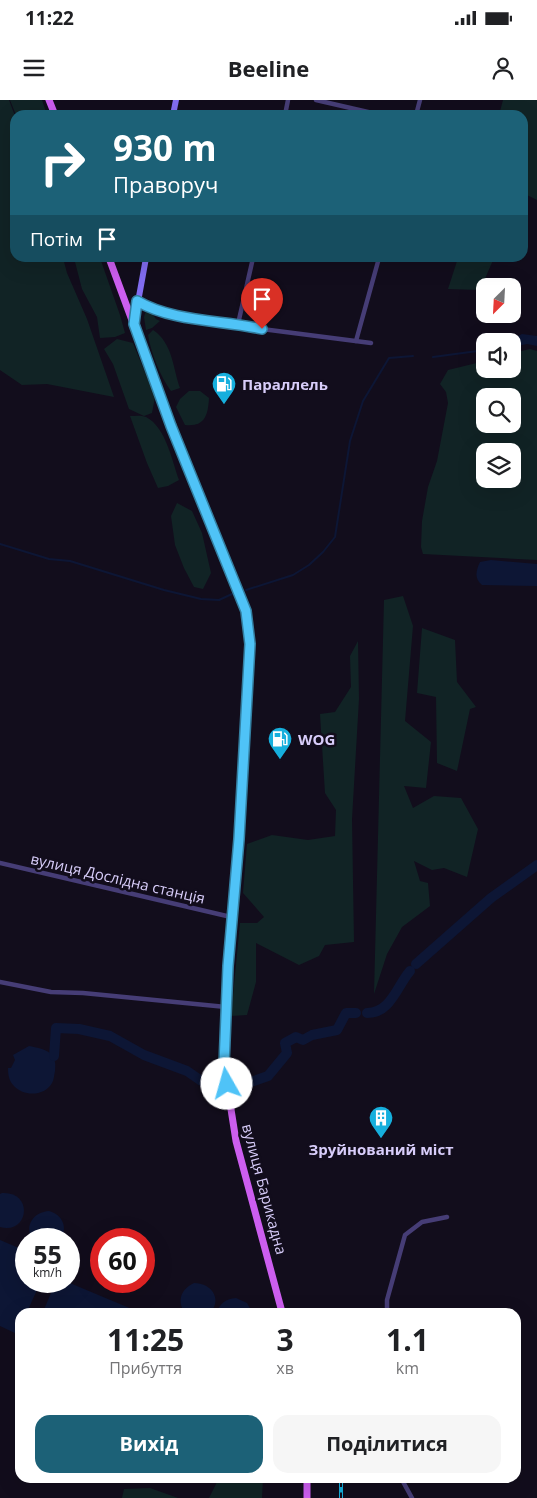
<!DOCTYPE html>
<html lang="uk">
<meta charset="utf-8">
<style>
:root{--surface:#fff;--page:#f6f6f6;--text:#202124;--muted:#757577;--accent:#1c6177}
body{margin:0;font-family:"Open Sans",sans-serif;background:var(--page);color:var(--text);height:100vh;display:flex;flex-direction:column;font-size:19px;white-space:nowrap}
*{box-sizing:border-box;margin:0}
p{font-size:16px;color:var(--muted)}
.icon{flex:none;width:28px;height:28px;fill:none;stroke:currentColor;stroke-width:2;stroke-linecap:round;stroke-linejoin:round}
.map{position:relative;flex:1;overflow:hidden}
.panel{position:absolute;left:15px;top:1208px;width:506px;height:175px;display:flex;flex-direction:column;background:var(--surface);border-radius:15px;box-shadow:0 5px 20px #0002}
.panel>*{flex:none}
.top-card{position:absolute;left:10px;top:10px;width:518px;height:152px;border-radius:15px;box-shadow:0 5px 20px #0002;background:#1c6177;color:#fff;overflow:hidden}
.needle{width:32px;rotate:204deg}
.controls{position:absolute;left:476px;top:178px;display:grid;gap:10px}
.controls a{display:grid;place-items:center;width:45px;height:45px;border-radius:10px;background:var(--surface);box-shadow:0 5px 20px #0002;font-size:25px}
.speed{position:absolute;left:15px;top:1128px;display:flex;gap:10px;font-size:25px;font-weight:700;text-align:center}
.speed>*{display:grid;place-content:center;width:65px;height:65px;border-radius:50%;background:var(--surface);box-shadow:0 5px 20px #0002;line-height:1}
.speed small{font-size:12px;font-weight:400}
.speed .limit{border:8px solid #d22;background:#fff;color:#111}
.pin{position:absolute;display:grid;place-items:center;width:42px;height:42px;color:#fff;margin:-51px -21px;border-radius:50% 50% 50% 0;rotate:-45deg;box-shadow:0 0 5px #0007}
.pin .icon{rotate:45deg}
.me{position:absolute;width:55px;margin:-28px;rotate:353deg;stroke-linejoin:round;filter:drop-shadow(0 0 4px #0008)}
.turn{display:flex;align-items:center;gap:18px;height:105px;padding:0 20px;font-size:22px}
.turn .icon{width:65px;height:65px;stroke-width:2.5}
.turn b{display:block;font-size:35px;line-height:42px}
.then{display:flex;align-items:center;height:48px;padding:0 20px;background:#0003;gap:10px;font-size:19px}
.eta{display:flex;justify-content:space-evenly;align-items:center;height:85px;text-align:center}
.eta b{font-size:30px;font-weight:700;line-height:35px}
.action{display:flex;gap:10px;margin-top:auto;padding:10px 20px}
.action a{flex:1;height:58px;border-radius:15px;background:var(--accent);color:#fff;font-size:20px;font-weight:700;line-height:58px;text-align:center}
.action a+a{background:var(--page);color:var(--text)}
.status{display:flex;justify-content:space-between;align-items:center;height:35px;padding:0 25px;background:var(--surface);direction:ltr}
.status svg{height:14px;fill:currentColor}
header{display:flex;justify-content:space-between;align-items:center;height:65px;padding:0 20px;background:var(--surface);font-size:22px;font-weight:700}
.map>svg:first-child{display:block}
.green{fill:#112325;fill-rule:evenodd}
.water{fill:#0d1635}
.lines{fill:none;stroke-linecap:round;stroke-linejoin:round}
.stream{stroke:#0d1635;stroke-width:2}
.river{stroke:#0d1635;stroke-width:10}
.street{stroke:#463d76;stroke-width:4.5}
.secondary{stroke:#826df1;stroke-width:6}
.primary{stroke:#cc5eef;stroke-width:7}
.rail-casing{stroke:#16afdd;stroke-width:4}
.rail{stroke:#120d1c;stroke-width:2;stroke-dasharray:5.5;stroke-linecap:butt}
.route-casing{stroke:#337fa1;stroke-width:12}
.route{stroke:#4fc3f7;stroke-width:9}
.labels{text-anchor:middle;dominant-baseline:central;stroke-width:5;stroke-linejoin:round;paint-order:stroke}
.poi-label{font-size:15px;font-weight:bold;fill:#d8cdfa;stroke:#120d1c;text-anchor:start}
.street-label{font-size:15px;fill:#d8cdfa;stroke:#120d1c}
</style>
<div class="status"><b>11:22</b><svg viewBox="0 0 49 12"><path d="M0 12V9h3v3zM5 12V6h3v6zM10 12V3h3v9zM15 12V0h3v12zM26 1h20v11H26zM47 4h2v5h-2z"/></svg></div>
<header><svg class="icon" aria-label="menu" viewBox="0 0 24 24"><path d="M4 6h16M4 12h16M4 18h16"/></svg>Beeline<svg class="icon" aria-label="person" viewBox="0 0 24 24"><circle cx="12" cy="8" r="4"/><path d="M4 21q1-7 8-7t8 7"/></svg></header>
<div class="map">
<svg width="537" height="1398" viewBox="0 0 537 1398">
<rect width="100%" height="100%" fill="#120d1c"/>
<!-- green -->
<g class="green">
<polygon points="0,0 9,0 15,16 15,158 63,158 67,173 87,219 114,297 47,284 22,285 0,270"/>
<polygon points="10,0 42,0 47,15 16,15"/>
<polygon points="503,0 537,0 537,100 523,93 522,15 499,15"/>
<polygon points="74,158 100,158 120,215 125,233 115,237 100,238 97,217 82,189"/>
<polygon points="458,158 494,158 480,190 448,189"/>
<polygon points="147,207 156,219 160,221 152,228 146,230 144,217"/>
<path d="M153,230C173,243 173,269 180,288L171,291C160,276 151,253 148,235Z"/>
<polygon points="117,239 133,243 155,297 152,313 144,316 129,309 113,264 104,249"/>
<path d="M530,249L537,251V460L423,454L421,447L422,421L428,387L437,361L448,303L446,292L440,284L448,270L485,261V269H512L513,253ZM485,296H512V324H485ZM485,351H512V379H485Z"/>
<path d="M189,291H200L209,298C208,315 205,327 185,325L176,307L180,299Z"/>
<path d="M130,316C135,316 141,315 146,317C166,327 172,361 179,380L168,386L158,388L147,363Z"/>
<polygon points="177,403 192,411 202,433 211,473 203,489 194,487 184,468 175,445 171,416"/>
<polygon points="403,496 413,526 405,621 431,642 426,688 404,686 413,708 434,696 461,698 478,729 467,777 444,768 432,770 414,761 420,781 428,783 430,806 402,827 387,854 374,894 384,500"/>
<polygon points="422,528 455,540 457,582 476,607 470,609 457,671 437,663 436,597 417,593"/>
<polygon points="358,541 359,599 352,719 354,842 325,845 319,856 299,865 256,843 256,882 247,915 231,916 240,823 257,823 264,817 243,793 247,744 272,735 308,740 335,736 336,710 325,693 320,614 335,612 351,587 350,556"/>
<polygon points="219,1378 263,1378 262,1398 209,1398"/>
<polygon points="150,1388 178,1398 122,1398 124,1389"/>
</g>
<!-- water -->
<g class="water">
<polygon points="522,234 537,236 537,246 527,244 513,247 512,241 508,241"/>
<path d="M491,460L537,464V486L482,485C474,479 476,470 480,462Z"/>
<path d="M29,946C45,949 58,952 55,971C54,975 54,980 52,983C45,996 24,997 14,986C9,981 8,975 8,968H11L15,960L13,955Z"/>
<path d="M2,1093C34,1091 29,1135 0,1127V1094Z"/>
<path d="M49,1111C62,1115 67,1125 62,1138L32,1139C24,1125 34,1112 49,1111Z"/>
<polygon points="0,1140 26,1151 26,1181 41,1181 27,1212 20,1212 20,1229 17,1234 0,1226"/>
<polygon points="56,1181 65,1181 139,1212 43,1212"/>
<path d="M194,1183C211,1183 222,1198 211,1212H184C177,1200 181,1189 194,1183Z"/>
<path d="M236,1198L247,1203L252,1212H217C220,1203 226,1199 236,1198Z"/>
</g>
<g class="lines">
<!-- stream -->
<g class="stream">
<polyline points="433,257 485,250"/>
<polyline points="0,444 49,459 70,461 164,490 201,499 219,500 232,494"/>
<polyline points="246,490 293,475 309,465 323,452 335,437 350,341 363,301 389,258 413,256"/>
</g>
<!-- river -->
<g class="river">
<polyline points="416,864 491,798 537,765"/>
<path d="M367,913C391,913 397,886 410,871"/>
<polyline points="54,956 56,928 79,929 110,936 144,955 187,971 200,980 215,988 222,986"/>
<polyline points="232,984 245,984 268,976 287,953 285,943 296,937 303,940 312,935 337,930 346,913 356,913"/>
</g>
<!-- street -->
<g class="street">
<polyline points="316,0 381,15"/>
<polyline points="285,15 288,0"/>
<polyline points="416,15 420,0"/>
<polyline points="137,201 156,210 168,214 238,224 262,229 371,243"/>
<polyline points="238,224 253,158"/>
<polyline points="356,241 379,158"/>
<polyline points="0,763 231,817"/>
<polyline points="0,882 51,892 83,893 226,907"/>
<polyline points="387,1212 387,1200 405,1135 422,1122 447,1117"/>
<polyline points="401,1378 412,1398"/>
</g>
<!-- secondary -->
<g class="secondary">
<polyline points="173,15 176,0"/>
<polyline points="134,224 146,158"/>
</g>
<!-- primary -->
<g class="primary">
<polyline points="49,0 55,15"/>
<polyline points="109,158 171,326 245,511 250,544 239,739 227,866 224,965 236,1041 282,1212"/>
<polyline points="307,1398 307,1378"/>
</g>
<defs>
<polyline id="rail" points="341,1398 341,1378"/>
</defs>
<!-- rail casing -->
<use href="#rail" class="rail-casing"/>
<!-- rail -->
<use href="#rail" class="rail"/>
</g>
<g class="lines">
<defs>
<path id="route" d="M227,984L224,965L228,866L239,739L250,544L246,511L171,326L134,224L137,201C173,222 222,220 262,229"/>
</defs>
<!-- route casing -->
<use href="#route" class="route-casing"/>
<!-- route -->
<use href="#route" class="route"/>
</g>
<!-- icons -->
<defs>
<symbol id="fuel-pin" viewBox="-11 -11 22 30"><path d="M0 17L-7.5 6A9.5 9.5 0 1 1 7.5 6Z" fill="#16afdd" stroke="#120d1c"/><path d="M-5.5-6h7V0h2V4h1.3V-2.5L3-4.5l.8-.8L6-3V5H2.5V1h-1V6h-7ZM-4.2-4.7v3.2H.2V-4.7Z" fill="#fff"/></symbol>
<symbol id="building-pin" viewBox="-11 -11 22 30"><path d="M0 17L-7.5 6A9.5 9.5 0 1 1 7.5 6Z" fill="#16afdd" stroke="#120d1c"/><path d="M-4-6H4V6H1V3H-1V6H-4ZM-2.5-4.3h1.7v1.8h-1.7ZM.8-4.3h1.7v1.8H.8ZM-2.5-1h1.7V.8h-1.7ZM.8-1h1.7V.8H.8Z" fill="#fff"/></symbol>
</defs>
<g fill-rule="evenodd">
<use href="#fuel-pin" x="210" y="270" width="28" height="38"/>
<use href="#fuel-pin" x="266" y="625" width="28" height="38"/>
<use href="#building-pin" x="367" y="1004" width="28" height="38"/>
</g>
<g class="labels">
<!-- poi labels -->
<g class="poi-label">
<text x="242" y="284">Параллель</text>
<text x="298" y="639">WOG</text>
<text x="381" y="1049" text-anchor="middle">Зруйнований міст</text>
</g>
<!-- street labels -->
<g class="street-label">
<text transform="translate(118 778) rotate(13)">вулиця Дослідна станція</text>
<text transform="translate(265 1089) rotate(75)">вулиця Барикадна</text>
</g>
</g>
</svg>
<div class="controls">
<a><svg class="needle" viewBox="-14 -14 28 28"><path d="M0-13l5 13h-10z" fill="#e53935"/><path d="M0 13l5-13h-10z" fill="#757577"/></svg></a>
<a><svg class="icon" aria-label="sound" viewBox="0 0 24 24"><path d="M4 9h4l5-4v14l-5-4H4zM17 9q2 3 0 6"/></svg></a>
<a><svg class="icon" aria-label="search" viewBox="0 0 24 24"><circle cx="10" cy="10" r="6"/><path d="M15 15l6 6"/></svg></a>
<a><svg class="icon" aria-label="layers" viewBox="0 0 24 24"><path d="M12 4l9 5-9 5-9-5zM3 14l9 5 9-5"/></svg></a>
</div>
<div class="speed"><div>55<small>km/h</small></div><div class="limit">60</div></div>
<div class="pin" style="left:262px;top:229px;background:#d93025"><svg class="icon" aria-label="arrive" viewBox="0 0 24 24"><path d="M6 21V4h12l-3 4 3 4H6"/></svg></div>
<svg class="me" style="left:227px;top:984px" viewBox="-20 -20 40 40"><circle r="19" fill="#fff"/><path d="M0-13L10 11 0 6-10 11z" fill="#4fc3f7"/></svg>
<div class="top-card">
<div class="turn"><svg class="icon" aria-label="right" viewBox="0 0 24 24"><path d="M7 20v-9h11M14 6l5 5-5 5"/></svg><div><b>930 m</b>Праворуч</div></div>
<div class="then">Потім<svg class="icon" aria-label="arrive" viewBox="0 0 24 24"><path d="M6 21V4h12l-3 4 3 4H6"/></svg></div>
</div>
<section class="panel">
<div class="eta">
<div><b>11:25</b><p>Прибуття</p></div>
<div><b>3</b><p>хв</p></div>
<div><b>1.1</b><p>km</p></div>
</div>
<div class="action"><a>Вихід</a><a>Поділитися</a></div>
</section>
</div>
